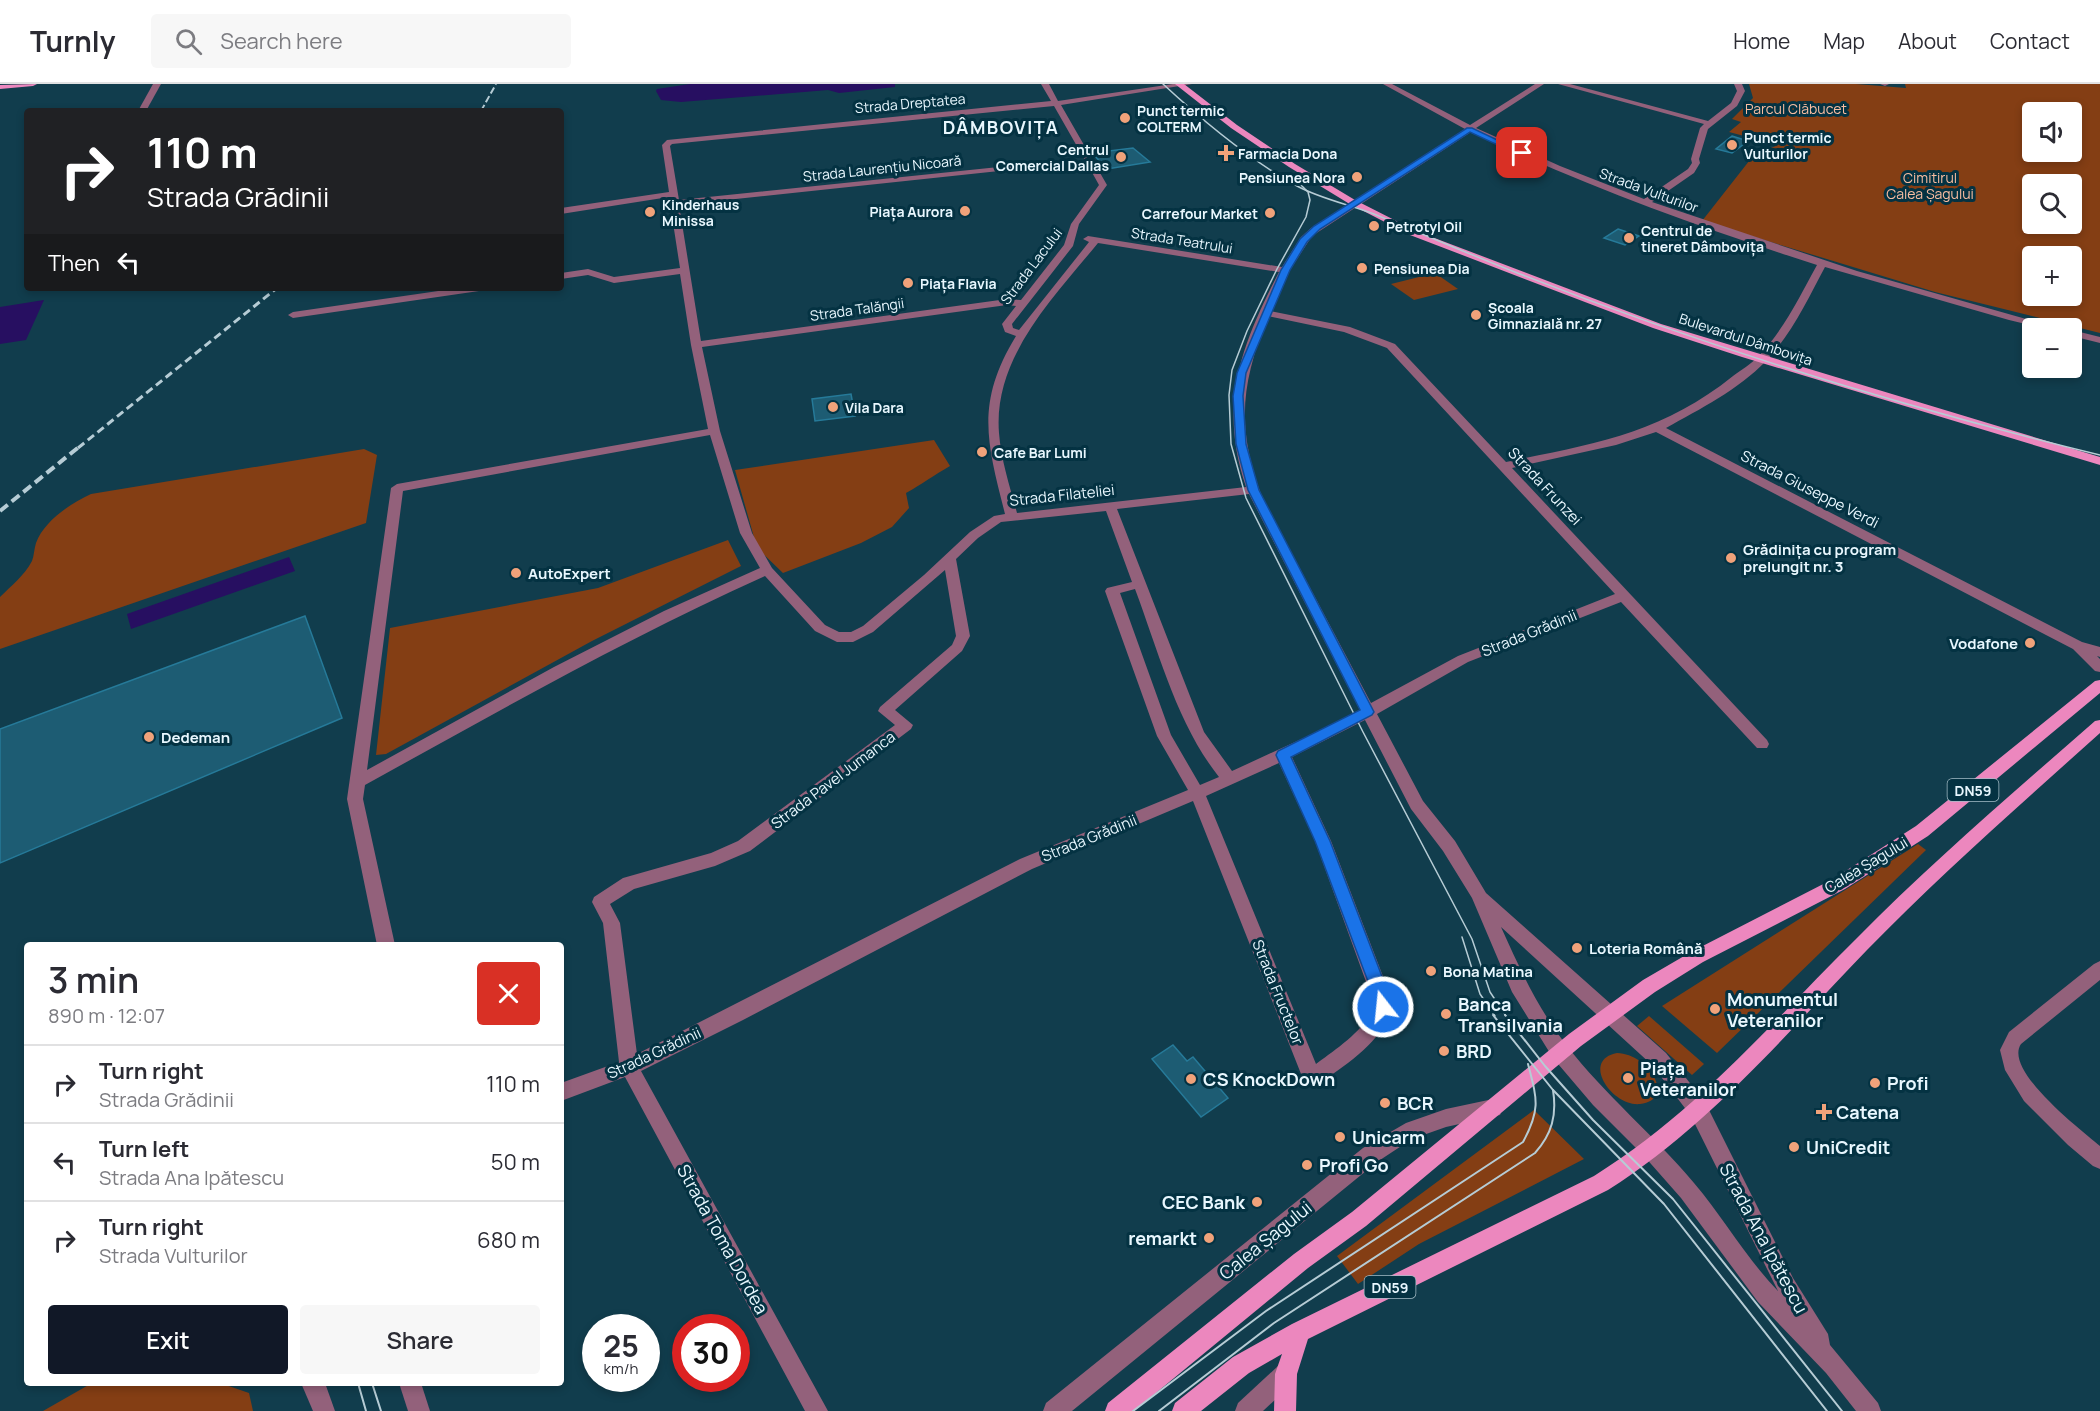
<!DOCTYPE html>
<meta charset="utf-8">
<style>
:root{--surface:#fff;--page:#f7f7f7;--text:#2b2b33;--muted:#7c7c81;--line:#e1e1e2;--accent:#111827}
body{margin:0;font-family:Manrope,sans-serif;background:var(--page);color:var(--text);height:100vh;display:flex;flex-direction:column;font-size:22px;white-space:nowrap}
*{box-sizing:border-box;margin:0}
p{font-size:20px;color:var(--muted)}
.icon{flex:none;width:33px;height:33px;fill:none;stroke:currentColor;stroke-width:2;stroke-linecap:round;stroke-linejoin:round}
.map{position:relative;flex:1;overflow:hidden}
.sheet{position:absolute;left:24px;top:858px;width:540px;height:444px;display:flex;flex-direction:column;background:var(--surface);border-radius:6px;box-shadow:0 3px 9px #0003}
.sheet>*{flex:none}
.top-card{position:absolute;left:24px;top:24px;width:540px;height:183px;border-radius:6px;box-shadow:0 3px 9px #0003;background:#202124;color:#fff;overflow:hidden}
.controls{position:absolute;left:2022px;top:18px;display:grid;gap:12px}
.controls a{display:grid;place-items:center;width:60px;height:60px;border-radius:6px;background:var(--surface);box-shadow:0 3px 9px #0003;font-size:30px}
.speed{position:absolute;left:582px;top:1230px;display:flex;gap:12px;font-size:30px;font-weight:700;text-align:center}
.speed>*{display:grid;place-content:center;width:78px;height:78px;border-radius:50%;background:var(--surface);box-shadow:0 3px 9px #0003;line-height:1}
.speed small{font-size:15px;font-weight:400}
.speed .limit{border:9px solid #d22;background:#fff;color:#111}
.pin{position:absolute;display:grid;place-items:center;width:51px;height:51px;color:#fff;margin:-26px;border-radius:12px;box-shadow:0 3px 9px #0006}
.me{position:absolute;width:66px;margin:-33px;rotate:344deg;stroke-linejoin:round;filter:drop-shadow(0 0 4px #0008)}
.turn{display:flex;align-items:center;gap:21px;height:126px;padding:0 24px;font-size:27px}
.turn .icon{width:78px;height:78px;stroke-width:2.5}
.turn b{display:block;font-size:42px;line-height:51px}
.then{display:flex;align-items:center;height:57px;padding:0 24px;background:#0003;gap:12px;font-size:22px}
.round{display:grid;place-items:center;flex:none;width:63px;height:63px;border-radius:6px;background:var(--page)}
.headline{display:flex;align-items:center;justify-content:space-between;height:102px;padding:0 24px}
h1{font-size:36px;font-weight:600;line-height:45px}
.primary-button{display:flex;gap:12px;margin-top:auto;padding:12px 24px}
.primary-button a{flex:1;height:69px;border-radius:6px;background:var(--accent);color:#fff;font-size:24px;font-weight:600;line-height:69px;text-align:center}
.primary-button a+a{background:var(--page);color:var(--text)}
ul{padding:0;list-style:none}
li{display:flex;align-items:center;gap:18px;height:78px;padding:0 24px;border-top:2px solid var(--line)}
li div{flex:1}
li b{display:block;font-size:22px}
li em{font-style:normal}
header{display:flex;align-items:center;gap:36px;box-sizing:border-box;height:84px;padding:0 30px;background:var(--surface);border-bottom:2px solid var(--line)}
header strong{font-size:28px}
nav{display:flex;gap:33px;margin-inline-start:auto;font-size:21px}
.search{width:420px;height:54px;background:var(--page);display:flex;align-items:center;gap:15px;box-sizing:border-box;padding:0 21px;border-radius:6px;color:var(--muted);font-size:22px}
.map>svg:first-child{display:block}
.green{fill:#843e14;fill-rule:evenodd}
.water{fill:#270f61}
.building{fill:#1d5c73;stroke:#267a99;stroke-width:1.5}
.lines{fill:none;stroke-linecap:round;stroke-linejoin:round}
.minor{fill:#93617b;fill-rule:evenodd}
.major{fill:#ec87be;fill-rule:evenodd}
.tram-far1{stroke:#b6ccd5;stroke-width:1.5}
.tram{stroke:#b6ccd5;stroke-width:2}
.rail-far2{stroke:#b6ccd5;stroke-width:2;stroke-dasharray:7 3;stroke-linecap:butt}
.rail-far1{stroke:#b6ccd5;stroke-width:3;stroke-dasharray:8 4.5;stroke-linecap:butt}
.rail{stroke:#b6ccd5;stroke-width:4;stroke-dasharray:10 5;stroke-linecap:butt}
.route{fill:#1a73e8;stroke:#114b97;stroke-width:1.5}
.poi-dot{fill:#f0a27a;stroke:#043242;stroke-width:2}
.labels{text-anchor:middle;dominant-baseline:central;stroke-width:6;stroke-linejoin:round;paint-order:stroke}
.far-street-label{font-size:14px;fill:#e8f7fe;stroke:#043242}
.far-park-label{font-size:14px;fill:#f8bda1;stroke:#043242}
.far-poi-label{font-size:14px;font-weight:bold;fill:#e8f7fe;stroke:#043242;text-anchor:start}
.shield{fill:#043242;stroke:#a4bcc6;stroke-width:1.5}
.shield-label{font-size:14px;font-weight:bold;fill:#e8f7fe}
.street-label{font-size:15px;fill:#e8f7fe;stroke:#043242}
.poi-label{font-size:15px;font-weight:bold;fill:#e8f7fe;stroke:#043242;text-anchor:start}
.far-district-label{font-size:18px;font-weight:bold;letter-spacing:1.5px;fill:#e8f7fe;stroke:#043242}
.near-poi-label{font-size:18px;font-weight:bold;fill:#e8f7fe;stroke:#043242;text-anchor:start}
.near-street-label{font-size:18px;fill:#e8f7fe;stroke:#043242}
</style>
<header>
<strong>Turnly</strong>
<div class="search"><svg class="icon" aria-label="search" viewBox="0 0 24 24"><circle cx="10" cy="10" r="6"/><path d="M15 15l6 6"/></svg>Search here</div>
<nav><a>Home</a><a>Map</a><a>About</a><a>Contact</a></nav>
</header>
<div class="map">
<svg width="2100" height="1327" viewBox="0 0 2100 1327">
<rect width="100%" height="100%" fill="#113d4d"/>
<!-- green -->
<g class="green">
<path d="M1749,0H1856L1906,4L1905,0H2100V249L1935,208L1702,137L1753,72L1778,61L1729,48L1741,38L1732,35L1753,14ZM2032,28H2072V68H2032ZM2032,100H2072V140H2032ZM2032,172H2072V212H2032Z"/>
<polygon points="1435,189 1458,205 1414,216 1391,200"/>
<path d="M934,356L950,382C934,391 922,400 906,409L909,424L892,443L861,459L783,489L757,464L735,386Z"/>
<path d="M364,365L377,371L366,439L0,565V513C11,502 24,492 32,477C34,472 34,465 36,459C44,437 71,419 91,410Z"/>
<polygon points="728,456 741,482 592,557 386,670 376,671 390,544 598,504"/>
<polygon points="1918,760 1926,766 1717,969 1662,922"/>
<polygon points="1649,932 1704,980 1692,991 1637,942"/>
<path d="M1617,969C1650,970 1676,1016 1640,1020C1612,1023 1580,976 1617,969Z"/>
<polygon points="1534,1026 1584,1075 1419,1160 1358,1200 1337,1172"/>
<polygon points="92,1299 220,1299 249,1309 253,1327 43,1327"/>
</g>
<!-- water -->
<g class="water">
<polygon points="690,0 895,0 895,3 839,9 828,6 681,18 661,16 656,7 657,5"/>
<polygon points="44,216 26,256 0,260 0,223"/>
<polygon points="289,473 295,487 131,545 127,530"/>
</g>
<!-- building -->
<g class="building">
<polygon points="1732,52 1748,57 1732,69 1716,65"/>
<polygon points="1133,64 1150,78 1107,85 1092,69"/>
<polygon points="1618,145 1639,152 1625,161 1604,154"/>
<polygon points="851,310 855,332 815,337 812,315"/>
<polygon points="305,532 342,634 0,779 0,645"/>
<polygon points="1173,961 1187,977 1193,973 1228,1014 1201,1033 1152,975"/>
</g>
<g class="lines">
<!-- minor -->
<g class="minor">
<polygon points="153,0 161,0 146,27 138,27"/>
<path d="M1041,0H1049L1058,17L1173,0H1192L1061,21L1107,101L1079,140L1073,162L1012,240L1013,244L1019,246L1089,158L1083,155L1088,152L1282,183L1301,153L1311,144L1465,45L1383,0H1392L1470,41L1535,0H1544L1476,44L1560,82L1644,115L1688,85L1692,79L1691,75L1700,44L1704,40L1558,0H1570L1708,37L1731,19L1737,7L1734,0H1742L1745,7L1737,22L1708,45L1699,75L1700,79L1694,89L1652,118L1857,187L2058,244H2043L2009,236L1825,183C1808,215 1791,251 1766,277C1738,306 1700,325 1666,344L2082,558L2100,563V573L2097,572L2100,575V588L2095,587L2073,565L1656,348L1616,361L1512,384L1767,656L1769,660L1767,664H1757L1621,518L1468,578L1377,630L1423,717L1455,757L1486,809L1666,969L1705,1018L1793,1194L1828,1250L1830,1261L1878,1319L1881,1327H1856L1826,1289L1758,1218L1681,1114L1644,1072L1593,1021L1553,974L1512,908L1472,814L1443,767L1411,725L1365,636L1292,673L1331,757L1389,908C1398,950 1347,979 1319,1000L1312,1003L1305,1000L1193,717L1032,785L743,936L641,987L828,1327H805L625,993L561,1017V999L619,978L603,839L592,818L594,813L623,794L711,769L738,757L895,641L878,627L880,623L952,561L956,552L945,486L873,548L853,558H837L815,547L765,492C627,554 497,628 365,701L363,715L395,861H377L347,715L391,404L397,400L708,345L691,261L680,190L614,199L588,191L561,195V189L588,185L614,193L680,184L669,113L561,130V124L669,108L662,61L667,56L1051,17ZM1054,22L1086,78H1047L679,116L670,62L672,60ZM1471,48C1583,101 1699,143 1817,181C1800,212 1783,247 1758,273C1751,280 1741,286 1733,292C1661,350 1593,360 1506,378L1395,260L1350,243L1270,227L1290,186L1312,152ZM1047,82L1089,83L1099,101L1071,140L1064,161L1021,216L1007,215L701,257L679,121ZM1098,159L1279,188C1241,262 1218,320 1246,403L1017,429C1010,403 1001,376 999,349C993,273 1054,213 1098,159ZM1007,221L1016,222L1002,240L1005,248L1016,252C975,319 987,359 1005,430L994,432L970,448L924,491L863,542L851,548H839L825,541L772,484L752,449L720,347L702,263ZM1268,232L1344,248L1387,264L1615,510L1458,572L1371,619L1262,413C1236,343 1241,300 1268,232ZM710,351L740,449L760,484L664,527L554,583L367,686L403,407ZM1249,410L1360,626L1332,641L1232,687L1204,648L1117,425ZM1106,427L1132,498L1107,504L1105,507L1157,652L1188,706L1020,775L637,970L620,839L610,820L634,805L715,782L750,767L911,645L913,641L895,626L962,567L970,552L956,475L978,454L1001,438ZM1135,505C1159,569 1177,640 1219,693L1200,701L1171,651L1120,509ZM1279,679L1315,757L1373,917C1374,941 1333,967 1316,980L1206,712ZM1501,843L1652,981L1691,1032L1778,1207C1746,1174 1723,1133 1694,1099C1654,1051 1605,1011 1567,962C1538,925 1520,885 1501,843Z"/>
<polygon points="1880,0 1889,0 1885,2"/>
<polygon points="459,204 484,204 479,207 293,234 288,231 293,228"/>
<polygon points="2072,246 2100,253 2100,259 2072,252"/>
<path d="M2100,877V896L2021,960C2003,986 2082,1047 2100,1062V1085L2093,1082L2068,1061L2024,1017L2005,986L2000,966L2009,948L2094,880Z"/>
<polygon points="1493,1015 1500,1017 1503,1024 1500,1031 1446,1043 1412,1055 1377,1078 1072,1327 1043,1327 1046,1319 1363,1064 1406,1039 1446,1025"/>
<polygon points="1286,1279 1294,1282 1297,1290 1294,1298 1263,1327 1235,1327 1238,1319 1278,1282"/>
<polygon points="301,1299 325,1299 335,1327 313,1327"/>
<polygon points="399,1299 421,1299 430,1327 408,1327"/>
</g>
<!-- major -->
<g class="major">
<polygon points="37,0 33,2 0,5 0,1"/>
<polygon points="1175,0 1184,0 1237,41 1295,80 1355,116 1416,147 1661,240 2100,373 2100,381 1742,273 1653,244 1410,151 1348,119 1289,83 1231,44"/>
<polygon points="2100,596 2100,609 1928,752 1845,805 1703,878 1655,908 1581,962 1366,1142 1308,1184 1134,1327 1105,1327 1108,1319 1294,1170 1352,1128 1569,950 1643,896 1691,868 1833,795 1916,742 2095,597"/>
<path d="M2100,636V649C2021,720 1941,790 1867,866C1784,952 1710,1041 1608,1106L1308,1255L1297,1290L1296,1327H1274L1275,1290L1282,1270L1249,1289L1201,1327H1172L1175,1319L1233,1273L1292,1240L1594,1092C1698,1027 1770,940 1856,855C1932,778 2014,708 2095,637Z"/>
</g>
<!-- tram-far1 -->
<g class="tram-far1">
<path d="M1163,0C1204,38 1248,75 1297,102C1321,115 1348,120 1374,130C1423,150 1471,171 1520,190C1709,264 1903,323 2100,371"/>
<polyline points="1300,100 1308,108 1310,116 1306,133 1277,185 1247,247 1232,286 1229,311 1231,360 1246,414 1363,648 1472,855 1490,908 1506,932"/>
<polyline points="1462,853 1480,910 1495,932"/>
</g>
<!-- tram -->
<g class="tram">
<polyline points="1493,931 1553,1006 1664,1120 1827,1327"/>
<polyline points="1505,931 1545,982 1593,1036 1673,1115 1842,1327"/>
<polyline points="358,1299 366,1327"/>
<polyline points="372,1299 381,1327"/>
<path d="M1133,1327L1266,1227L1523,1058C1541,1025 1537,1015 1528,980"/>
<path d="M1159,1327L1274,1239L1535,1069C1552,1050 1557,1031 1553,1006"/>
</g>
<!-- rail-far2 -->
<polyline class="rail-far2" points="481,27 496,0"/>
<!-- rail-far1 -->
<polyline class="rail-far1" points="78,364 277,204"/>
<!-- rail -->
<polyline class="rail" points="0,427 80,362"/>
</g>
<!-- route -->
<polygon class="route" points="1467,44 1472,44 1525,69 1519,71 1470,48 1320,145 1307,158 1290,186 1246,289 1243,312 1246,360 1259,406 1374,628 1372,631 1291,673 1330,757 1388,908 1391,923 1388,928 1383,931 1377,928 1372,908 1315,757 1276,671 1278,667 1360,626 1248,406 1236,360 1233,312 1237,289 1281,186 1300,155 1314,142"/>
<!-- markers -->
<g class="poi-dot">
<circle cx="1125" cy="34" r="6"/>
<circle cx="1732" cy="61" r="6"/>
<path d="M1223 60h6v6h6v6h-6v6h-6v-6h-6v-6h6z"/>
<circle cx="1121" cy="73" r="6"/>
<circle cx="1357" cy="93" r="6"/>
<circle cx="965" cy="127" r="6"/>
<circle cx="650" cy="128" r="6"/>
<circle cx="1270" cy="129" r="6"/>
<circle cx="1374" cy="142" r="6"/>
<circle cx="1629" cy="154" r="6"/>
<circle cx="1362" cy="184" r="6"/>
<circle cx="908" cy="199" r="6"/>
<circle cx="1476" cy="231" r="6"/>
<circle cx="833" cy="323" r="6"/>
<circle cx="982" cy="368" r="6"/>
<circle cx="1731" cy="474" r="6"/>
<circle cx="516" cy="489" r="6"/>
<circle cx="2030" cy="559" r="6"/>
<circle cx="149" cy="653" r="6"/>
<circle cx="1577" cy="864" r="6"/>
<circle cx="1431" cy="887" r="6"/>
<circle cx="1715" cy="925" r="6"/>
<circle cx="1446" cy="930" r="6"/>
<circle cx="1444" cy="967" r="6"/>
<circle cx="1628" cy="994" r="6"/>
<circle cx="1191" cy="995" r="6"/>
<circle cx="1875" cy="999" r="6"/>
<circle cx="1385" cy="1019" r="6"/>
<path d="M1821 1019h6v6h6v6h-6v6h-6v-6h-6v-6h6z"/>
<circle cx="1340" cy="1053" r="6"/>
<circle cx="1794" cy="1063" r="6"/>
<circle cx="1307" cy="1081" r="6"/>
<circle cx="1257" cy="1118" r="6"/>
<circle cx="1209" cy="1154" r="6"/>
</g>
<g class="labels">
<!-- far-street labels -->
<g class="far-street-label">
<text transform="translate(910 19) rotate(-5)">Strada Dreptatea</text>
<text transform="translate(882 84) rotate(-6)">Strada Laurențiu Nicoară</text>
<text transform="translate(1649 106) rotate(20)">Strada Vulturilor</text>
<text transform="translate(1182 156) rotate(9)">Strada Teatrului</text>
<text transform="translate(1031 182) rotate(-53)">Strada Lacului</text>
<text transform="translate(857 225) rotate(-8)">Strada Talăngii</text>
<text transform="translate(1746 255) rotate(18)">Bulevardul Dâmbovița</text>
</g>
<!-- far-park labels -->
<g class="far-park-label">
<text x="1796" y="24">Parcul Clăbucet</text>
<text x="1930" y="93">Cimitirul<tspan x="1930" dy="16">Calea Șagului</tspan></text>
</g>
<!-- far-poi labels -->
<g class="far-poi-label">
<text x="1137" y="26">Punct termic<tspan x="1137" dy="16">COLTERM</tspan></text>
<text x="1744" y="53">Punct termic<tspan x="1744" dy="16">Vulturilor</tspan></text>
<text x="1109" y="65" text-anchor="end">Centrul<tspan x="1109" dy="16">Comercial Dallas</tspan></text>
<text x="1238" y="69">Farmacia Dona</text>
<text x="1345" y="93" text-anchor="end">Pensiunea Nora</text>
<text x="662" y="120">Kinderhaus<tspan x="662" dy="16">Minissa</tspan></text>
<text x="953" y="127" text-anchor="end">Piața Aurora</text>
<text x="1258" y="129" text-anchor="end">Carrefour Market</text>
<text x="1386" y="142">Petrotyl Oil</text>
<text x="1641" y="146">Centrul de<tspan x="1641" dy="16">tineret Dâmbovița</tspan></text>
<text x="1374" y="184">Pensiunea Dia</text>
<text x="920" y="199">Piața Flavia</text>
<text x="1488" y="223">Școala<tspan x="1488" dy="16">Gimnazială nr. 27</tspan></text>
<text x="845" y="323">Vila Dara</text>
<text x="994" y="368">Cafe Bar Lumi</text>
</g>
<!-- shield labels -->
<g class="shield">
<rect x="1947.5" y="695" width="51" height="22" rx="4.5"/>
<rect x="1364.5" y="1192" width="51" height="22" rx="4.5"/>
</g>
<g class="shield-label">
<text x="1973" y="706">DN59</text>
<text x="1390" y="1203">DN59</text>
</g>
<!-- street labels -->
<g class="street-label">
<text transform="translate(1545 402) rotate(47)">Strada Frunzei</text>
<text transform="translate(1810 405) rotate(27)">Strada Giuseppe Verdi</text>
<text transform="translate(1062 411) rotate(-6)">Strada Filateliei</text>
<text transform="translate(1529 549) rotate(-22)">Strada Grădinii</text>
<text transform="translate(833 696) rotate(-37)">Strada Pavel Jumanca</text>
<text transform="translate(1089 754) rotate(-22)">Strada Grădinii</text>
<text transform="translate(1866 781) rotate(-31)">Calea Șagului</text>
<text transform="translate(1278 908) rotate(68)">Strada Fructelor</text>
<text transform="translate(654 969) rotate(-25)">Strada Grădinii</text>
</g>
<!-- poi labels -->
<g class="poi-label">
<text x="1743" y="465">Grădinița cu program<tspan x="1743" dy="17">prelungit nr. 3</tspan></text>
<text x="528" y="489">AutoExpert</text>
<text x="2018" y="559" text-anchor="end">Vodafone</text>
<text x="161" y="653">Dedeman</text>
<text x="1589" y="864">Loteria Română</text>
<text x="1443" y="887">Bona Matina</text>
</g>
<!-- far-district labels -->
<g class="far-district-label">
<text x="1001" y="43">DÂMBOVIȚA</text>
</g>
<!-- near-poi labels -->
<g class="near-poi-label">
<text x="1727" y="915">Monumentul<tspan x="1727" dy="21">Veteranilor</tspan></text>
<text x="1458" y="920">Banca<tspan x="1458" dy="21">Transilvania</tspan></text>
<text x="1456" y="967">BRD</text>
<text x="1640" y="984">Piața<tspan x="1640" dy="21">Veteranilor</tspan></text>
<text x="1203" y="995">CS KnockDown</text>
<text x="1887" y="999">Profi</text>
<text x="1397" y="1019">BCR</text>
<text x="1836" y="1028">Catena</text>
<text x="1352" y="1053">Unicarm</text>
<text x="1806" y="1063">UniCredit</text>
<text x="1319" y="1081">Profi Go</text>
<text x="1245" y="1118" text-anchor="end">CEC Bank</text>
<text x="1197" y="1154" text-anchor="end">remarkt</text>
</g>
<!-- near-street labels -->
<g class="near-street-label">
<text transform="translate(1764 1154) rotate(62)">Strada Ana Ipătescu</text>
<text transform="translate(723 1155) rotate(61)">Strada Toma Dordea</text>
<text transform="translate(1265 1156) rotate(-39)">Calea Șagului</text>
</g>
</g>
</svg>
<div class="controls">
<a><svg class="icon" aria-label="sound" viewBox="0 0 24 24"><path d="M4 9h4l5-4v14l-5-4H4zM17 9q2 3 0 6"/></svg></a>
<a><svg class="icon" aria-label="search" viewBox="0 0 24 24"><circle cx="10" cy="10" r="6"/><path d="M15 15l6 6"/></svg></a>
<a>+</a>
<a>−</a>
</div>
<div class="speed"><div>25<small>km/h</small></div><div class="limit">30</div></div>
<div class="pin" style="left:1522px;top:69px;background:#d93025"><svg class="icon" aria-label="arrive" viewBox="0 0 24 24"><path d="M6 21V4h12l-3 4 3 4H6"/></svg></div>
<svg class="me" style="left:1383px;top:923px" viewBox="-20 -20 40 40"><circle r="17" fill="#1a73e8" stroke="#fff" stroke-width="3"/><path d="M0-11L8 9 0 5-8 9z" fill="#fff"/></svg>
<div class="top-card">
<div class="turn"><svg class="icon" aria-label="right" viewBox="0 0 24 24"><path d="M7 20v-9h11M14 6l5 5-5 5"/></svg><div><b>110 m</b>Strada Grădinii</div></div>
<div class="then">Then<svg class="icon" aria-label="left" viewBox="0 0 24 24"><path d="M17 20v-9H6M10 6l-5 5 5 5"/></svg></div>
</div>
<section class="sheet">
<div class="headline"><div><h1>3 min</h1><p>890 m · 12:07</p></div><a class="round" style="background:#d93025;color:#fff"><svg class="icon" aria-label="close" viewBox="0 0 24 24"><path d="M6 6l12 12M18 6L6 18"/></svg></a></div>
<ul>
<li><svg class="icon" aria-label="right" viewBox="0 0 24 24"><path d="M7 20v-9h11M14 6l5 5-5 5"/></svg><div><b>Turn right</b><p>Strada Grădinii</p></div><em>110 m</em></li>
<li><svg class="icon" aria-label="left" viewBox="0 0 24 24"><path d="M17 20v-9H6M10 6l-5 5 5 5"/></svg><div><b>Turn left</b><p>Strada Ana Ipătescu</p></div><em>50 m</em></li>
<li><svg class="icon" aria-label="right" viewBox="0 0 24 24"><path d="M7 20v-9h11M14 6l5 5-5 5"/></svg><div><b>Turn right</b><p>Strada Vulturilor</p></div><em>680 m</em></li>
</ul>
<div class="primary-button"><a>Exit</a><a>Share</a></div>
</section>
</div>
